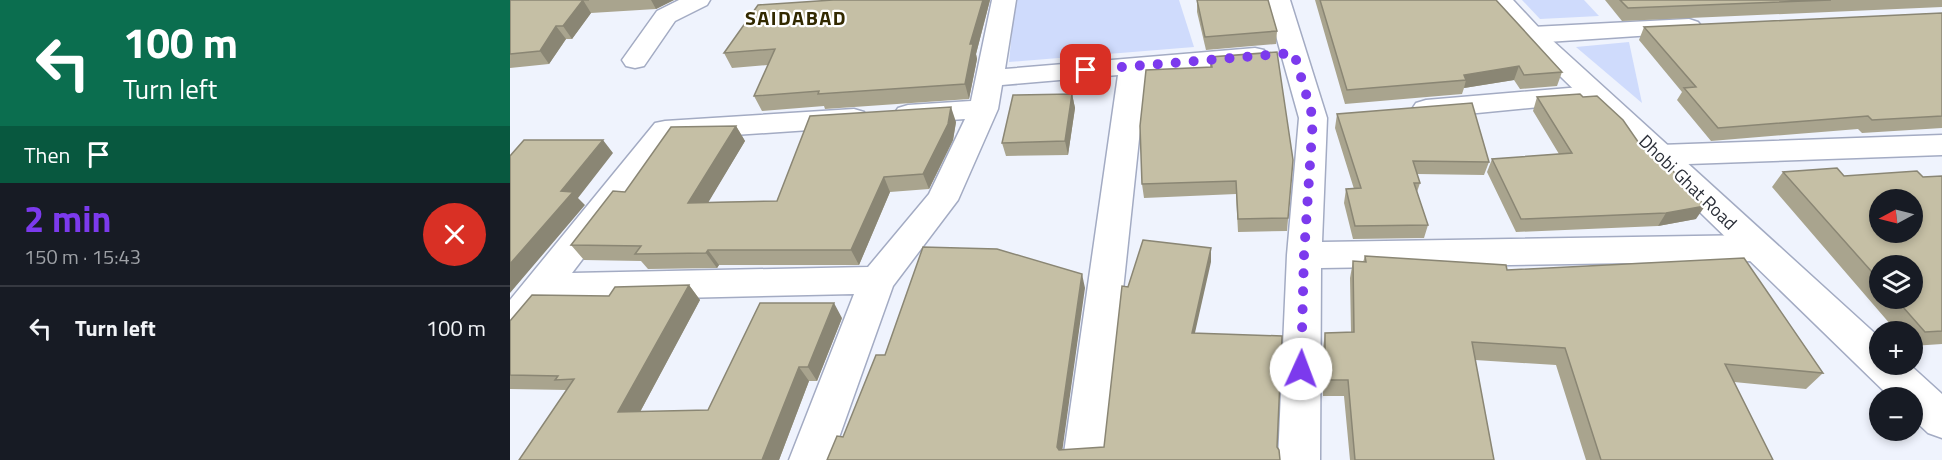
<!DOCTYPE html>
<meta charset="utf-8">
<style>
:root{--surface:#171b24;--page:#242831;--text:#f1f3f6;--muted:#9ea1a6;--line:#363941;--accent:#7c3aed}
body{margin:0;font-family:"Titillium Web",sans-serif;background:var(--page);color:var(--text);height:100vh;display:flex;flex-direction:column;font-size:22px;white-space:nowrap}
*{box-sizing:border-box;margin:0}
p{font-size:20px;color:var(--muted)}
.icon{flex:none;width:33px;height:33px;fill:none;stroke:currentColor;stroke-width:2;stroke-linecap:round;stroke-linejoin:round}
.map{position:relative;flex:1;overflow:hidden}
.side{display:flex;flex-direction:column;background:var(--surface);width:510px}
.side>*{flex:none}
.guide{background:#0b6e4f;color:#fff;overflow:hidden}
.needle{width:39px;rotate:263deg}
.fabs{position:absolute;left:1359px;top:189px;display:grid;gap:12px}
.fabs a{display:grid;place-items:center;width:54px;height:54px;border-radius:50%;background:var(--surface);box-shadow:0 3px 9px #0003;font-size:30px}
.pin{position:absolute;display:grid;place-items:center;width:51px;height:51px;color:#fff;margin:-26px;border-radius:12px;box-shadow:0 3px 9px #0006}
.me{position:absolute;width:66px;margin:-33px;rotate:2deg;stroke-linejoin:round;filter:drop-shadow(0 0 4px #0008)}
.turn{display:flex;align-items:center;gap:21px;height:126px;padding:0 24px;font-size:27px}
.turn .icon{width:78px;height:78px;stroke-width:2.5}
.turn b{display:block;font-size:42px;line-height:51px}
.then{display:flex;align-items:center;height:57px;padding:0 24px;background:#0003;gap:12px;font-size:22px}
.round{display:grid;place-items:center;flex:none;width:63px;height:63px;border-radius:32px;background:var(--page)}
.overview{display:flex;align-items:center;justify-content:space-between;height:102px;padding:0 24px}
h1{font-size:36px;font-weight:700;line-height:45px;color:var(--accent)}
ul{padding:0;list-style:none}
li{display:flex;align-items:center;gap:18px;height:84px;padding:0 24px;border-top:2px solid var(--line)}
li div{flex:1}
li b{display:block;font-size:22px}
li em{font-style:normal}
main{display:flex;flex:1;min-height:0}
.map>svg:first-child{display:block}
.green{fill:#cfdbfc}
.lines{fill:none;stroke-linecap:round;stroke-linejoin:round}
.minor-casing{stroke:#a3abc3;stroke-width:3}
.secondary-casing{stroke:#a3abc3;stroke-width:3}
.minor{fill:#fff;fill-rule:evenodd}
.secondary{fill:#fff;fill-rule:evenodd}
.wall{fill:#a9a48e;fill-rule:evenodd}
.shaded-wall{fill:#8a8674}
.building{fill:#c5bfa5;stroke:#8a8674;stroke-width:1.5;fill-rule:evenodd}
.route{stroke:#7c3aed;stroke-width:10;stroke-dasharray:0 18}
.labels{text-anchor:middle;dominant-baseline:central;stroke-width:4.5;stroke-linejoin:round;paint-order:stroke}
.street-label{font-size:18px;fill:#2a2e37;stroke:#fff}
.far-district-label{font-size:20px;font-weight:bold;letter-spacing:1.5px;fill:#322900;stroke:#fff}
</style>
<main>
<section class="side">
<div class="guide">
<div class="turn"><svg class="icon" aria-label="left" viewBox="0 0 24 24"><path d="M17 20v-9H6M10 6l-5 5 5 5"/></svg><div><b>100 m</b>Turn left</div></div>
<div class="then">Then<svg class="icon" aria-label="arrive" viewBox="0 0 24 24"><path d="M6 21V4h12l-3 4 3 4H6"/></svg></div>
</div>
<div class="overview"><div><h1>2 min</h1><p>150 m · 15:43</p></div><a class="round" style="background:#d93025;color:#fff"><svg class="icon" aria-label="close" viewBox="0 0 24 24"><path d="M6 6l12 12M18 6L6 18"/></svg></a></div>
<ul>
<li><svg class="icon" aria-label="left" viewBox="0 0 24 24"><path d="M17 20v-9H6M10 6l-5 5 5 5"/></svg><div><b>Turn left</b></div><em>100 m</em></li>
</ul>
</section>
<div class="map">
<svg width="1432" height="460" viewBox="0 0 1432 460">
<rect width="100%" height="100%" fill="#eff3fd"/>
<!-- green -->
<g class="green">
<polygon points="505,0 669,0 684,47 499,62"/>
<polygon points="1012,0 1074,0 1089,16 1030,19"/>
<polygon points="1119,42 1132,103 1066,47"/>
</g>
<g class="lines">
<defs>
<g id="minor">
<polygon points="169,0 200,0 197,5 165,21 134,66 125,68 116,66 112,60 147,11"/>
<polygon points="482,0 506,0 495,69 745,48 754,50 758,56 754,62 745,64 636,73 595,460 553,460 608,75 492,85 488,109 448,200 383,286 321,460 279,460 344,294 40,301 13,337 0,341 0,300 145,123 155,121 344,109 354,112 358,118 354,124 344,127 164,139 62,273 358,267 419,194 455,119 398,123 388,120 384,114 388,108 398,105 461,101"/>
<polygon points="756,0 780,0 817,118 812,242 1246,235 1258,239 1263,248 1258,257 1246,261 811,268 810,460 768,460 777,255 789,118"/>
<polygon points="1179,19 1188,22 1192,27 1188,32 1022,43 1013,40 1009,35 1013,30 1022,27"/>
<polygon points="1071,87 1081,90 1085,96 1081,102 916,118 906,115 902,109 906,103 916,100"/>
<polygon points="1432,135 1432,155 1150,165 1139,162 1135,155 1139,148 1150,145"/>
</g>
<polygon id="secondary" points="978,0 1003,0 1031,30 1370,338 1370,364 1399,364 1432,394 1432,438 1418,433 1402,418 1402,398 1381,398 1013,40"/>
</defs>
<!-- minor casing -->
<use href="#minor" class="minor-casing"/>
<!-- secondary casing -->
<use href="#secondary" class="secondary-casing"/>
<!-- minor -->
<use href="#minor" class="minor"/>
<!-- secondary -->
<use href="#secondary" class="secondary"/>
</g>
<!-- wall -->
<g class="wall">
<polygon points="0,0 164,0 146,9 81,13 62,39 56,39 39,64 0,68"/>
<polygon points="323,0 480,0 466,54 467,59 459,99 315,109 314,106 252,111 244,96 258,65 222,68 214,53"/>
<polygon points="687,0 767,31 766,44 696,50 687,12"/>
<polygon points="805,0 986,0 1052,72 1047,86 1010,89 1004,80 954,88 952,94 835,104"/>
<polygon points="1095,0 1432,0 1432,7 1112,21"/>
<polygon points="1432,13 1432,128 1352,133 1348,129 1201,141 1167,100 1172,92 1129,40 1134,27"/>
<polygon points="700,57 783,160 777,231 728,232 726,194 634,198 632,184 700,67"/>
<polygon points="562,94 565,108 558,155 496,156 492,143"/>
<polygon points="1027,97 1073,97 1133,149 1186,219 1148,226 1006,232 977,172 982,159 1049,154 1023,111"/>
<polygon points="827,114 979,162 974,175 907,174 910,183 907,192 918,225 914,238 843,239 834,203 836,189 844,189 825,128"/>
<polygon points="446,122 443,140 419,189 380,192 349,265 209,265 207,268 138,269 131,261 74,260 61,245 115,192 226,126 235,141 198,202 267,201"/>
<path d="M1273,172L1334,176L1413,177L1432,176V344L1402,346V332H1387L1262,187ZM1370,266L1402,298H1370Z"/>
<polygon points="855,256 997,270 1313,373 1296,389 1224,382 1263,460 1076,460 1046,365 965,360 984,460 840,460 834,396 813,396 813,349 815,333 841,332 840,278 843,261 853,262"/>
<polygon points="179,285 190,300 130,412 198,410 332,318 307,381 299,381 269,460 9,460 57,390 0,389 0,321 99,296"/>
</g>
<!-- shaded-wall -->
<g class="shaded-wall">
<polygon points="73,0 81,13 62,39 53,26"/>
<polygon points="141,0 164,0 146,9"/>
<polygon points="473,0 480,0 466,54 467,59 459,99 455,84 460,44"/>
<polygon points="46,26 56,39 39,64 30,51"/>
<polygon points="1009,66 1004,80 954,88 956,80 954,75"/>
<polygon points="562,94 565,108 558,155 555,141"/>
<polygon points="441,107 446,122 443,140 419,189 413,174"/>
<polygon points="226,126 235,141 189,218 178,203"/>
<polygon points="93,140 103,153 68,198 75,205 0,293 0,264 51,191"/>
<polygon points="374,177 380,192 349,265 341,250"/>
<polygon points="1195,206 1186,219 1148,226 1156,213"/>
<polygon points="701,248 701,262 682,346 682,333"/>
<polygon points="198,250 209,265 207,268 196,253"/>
<polygon points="572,274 575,288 551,460 547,447"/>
<polygon points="179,285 190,300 123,425 108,412"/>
<polygon points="324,303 332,318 307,381 298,367"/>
<polygon points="289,367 299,381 269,460 252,460"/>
</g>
<!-- building -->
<g class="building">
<polygon points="0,0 79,0 73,0 53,26 46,26 30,51 0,54"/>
<polygon points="323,0 473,0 460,44 463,44 455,84 308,94 309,91 244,96 265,49 214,53 248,5"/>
<polygon points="687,0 758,0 767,31 695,37"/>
<polygon points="810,0 986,0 1052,72 1014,75 1009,66 954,75 956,80 837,90"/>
<polygon points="1110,0 1321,0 1118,8"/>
<polygon points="1432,13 1432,116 1362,120 1358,116 1208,128 1174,88 1186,87 1134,27"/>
<polygon points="767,52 783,160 778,218 728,219 726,181 632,184 630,126 636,70 702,67 700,57"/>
<polygon points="562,94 555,141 492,143 503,95"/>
<polygon points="1070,94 1073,97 1087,96 1113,120 1133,149 1142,148 1195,206 1156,213 1011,219 982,159 1062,153 1027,97"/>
<polygon points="962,103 979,162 903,161 910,183 904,183 918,225 845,226 836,189 851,188 827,114"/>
<polygon points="441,107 438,124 413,174 374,177 341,250 198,250 196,253 125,254 131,246 61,245 103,191 115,192 161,127 226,126 178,203 267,201 300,116"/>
<polygon points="14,140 93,140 51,191 63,192 0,264 0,156"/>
<path d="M1327,168L1334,176L1407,171L1413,177L1432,176V331L1415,332L1385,298H1402V266H1370V281L1273,172ZM1370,200H1402V232H1370Z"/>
<polygon points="633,240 701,248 682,333 772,336 767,447 769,450 770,460 317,460 327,436 333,437 366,355 375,355 413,247 487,249 572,274 547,447 549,450 594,447 612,286 618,287"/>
<polygon points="855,256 996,265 997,270 1234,258 1313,373 1215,364 1263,460 1091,460 1055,348 962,342 984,460 845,460 838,380 815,380 815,333 844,332 843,261 856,262"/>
<polygon points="179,285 108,412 198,410 250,303 324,303 298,367 289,367 252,460 9,460 64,379 45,380 48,376 0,375 0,321 22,295 99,296 105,287"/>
</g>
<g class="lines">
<!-- route -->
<polyline class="route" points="576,70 784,53 803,118 794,255 791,369"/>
</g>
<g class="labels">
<!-- street labels -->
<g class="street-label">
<text transform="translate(1178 182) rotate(44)">Dhobi Ghat Road</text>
</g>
<!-- far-district labels -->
<g class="far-district-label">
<text x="286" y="17">SAIDABAD</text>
</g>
</g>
</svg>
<div class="fabs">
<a><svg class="needle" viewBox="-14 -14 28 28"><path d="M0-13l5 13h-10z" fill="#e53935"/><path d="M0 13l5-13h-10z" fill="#9ea1a6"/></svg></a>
<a><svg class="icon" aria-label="layers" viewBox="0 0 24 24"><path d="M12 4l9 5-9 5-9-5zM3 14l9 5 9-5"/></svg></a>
<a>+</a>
<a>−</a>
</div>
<div class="pin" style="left:576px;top:70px;background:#d93025"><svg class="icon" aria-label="arrive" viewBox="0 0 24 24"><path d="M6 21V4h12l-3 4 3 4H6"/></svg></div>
<svg class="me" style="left:791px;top:369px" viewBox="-20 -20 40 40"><circle r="19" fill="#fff"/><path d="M0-13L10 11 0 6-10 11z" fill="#7c3aed"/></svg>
</div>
</main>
